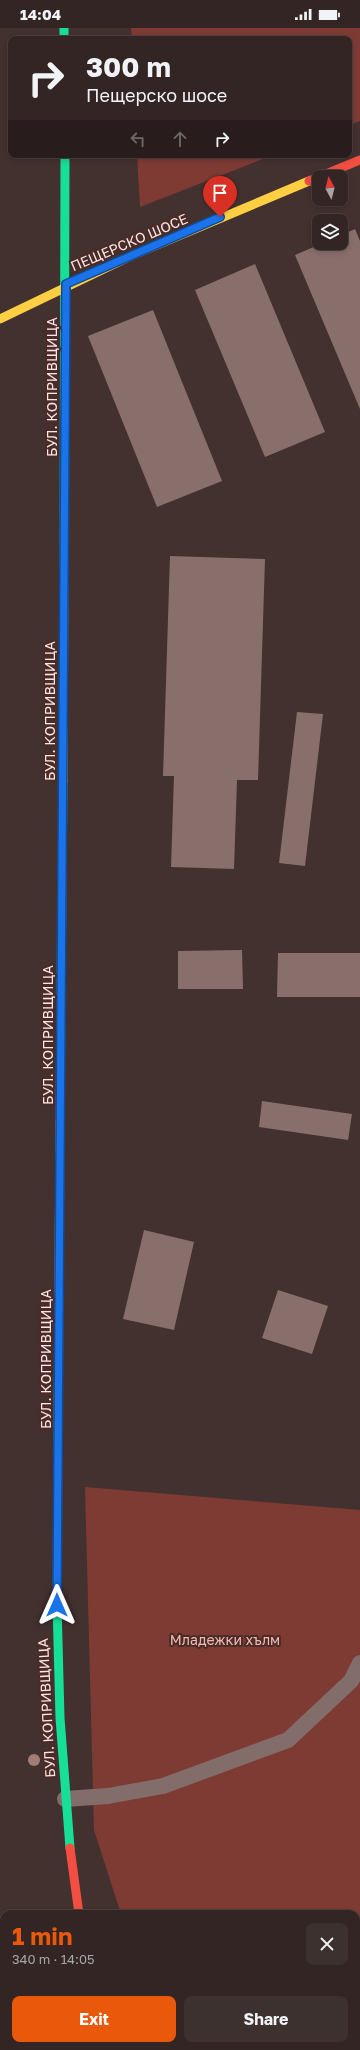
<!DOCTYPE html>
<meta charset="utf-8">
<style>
:root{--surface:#322523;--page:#3d3130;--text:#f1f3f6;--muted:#a8a5a6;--line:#4d4241;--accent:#ea580c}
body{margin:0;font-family:"Golos Text",sans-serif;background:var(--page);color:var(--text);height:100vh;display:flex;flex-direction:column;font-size:15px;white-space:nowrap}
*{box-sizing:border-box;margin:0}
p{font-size:13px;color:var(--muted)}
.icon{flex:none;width:22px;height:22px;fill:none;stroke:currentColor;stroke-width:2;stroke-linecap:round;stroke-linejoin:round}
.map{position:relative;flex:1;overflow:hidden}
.side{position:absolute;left:0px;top:1882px;width:360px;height:140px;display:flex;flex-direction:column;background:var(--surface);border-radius:12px 12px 0 0;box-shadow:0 2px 6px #0003,0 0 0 1px var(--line)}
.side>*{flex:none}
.guide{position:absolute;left:8px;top:8px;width:344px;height:122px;border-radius:8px;box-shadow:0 2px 6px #0003,0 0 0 1px var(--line);background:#322523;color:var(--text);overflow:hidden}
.needle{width:26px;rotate:353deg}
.fabs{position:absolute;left:312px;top:142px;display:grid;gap:8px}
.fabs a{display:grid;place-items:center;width:36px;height:36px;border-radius:8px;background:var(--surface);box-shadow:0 2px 6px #0003,0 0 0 1px var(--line);font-size:20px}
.pin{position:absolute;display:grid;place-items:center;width:34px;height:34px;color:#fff;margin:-41px -17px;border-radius:50% 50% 50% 0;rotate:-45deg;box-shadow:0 0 4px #0007}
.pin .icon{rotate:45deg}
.me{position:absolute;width:44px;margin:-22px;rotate:0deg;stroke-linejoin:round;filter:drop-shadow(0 0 3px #0008)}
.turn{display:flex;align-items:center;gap:14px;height:84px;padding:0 12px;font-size:18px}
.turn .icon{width:52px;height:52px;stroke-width:2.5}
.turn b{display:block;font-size:28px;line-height:34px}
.lanes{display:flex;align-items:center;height:38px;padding:0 12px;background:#0003;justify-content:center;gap:20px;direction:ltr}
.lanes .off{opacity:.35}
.round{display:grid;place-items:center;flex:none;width:42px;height:42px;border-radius:8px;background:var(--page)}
.summary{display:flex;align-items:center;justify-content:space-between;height:68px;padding:0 12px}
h1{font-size:24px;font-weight:700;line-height:30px;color:var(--accent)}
.button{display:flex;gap:8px;margin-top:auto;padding:8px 12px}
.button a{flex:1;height:46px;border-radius:8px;background:var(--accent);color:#fff;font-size:16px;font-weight:700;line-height:46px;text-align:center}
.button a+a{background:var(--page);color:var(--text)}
.status{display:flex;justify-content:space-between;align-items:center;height:28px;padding:0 20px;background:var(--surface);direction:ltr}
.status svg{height:11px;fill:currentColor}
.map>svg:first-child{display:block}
.green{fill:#7e3b34}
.building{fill:#896f6c}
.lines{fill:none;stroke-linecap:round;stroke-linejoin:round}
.lane{stroke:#836d6b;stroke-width:16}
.fast{stroke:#16e098;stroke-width:9}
.slow{stroke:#ffcf43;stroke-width:9}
.jam{stroke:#f24e42;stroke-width:9}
.rail-casing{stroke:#7a6967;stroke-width:4.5}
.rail{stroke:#4b2b27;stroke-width:3;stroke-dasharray:9;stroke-linecap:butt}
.tree{fill:#a27d78}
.route-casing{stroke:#114b97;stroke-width:10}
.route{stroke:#1a73e8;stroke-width:7}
.labels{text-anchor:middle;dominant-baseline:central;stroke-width:4;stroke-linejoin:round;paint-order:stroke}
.street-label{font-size:14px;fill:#fce7e4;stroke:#4b2b27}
.park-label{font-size:14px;fill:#efbbb4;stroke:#4b2b27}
</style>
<div class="status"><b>14:04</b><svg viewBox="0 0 49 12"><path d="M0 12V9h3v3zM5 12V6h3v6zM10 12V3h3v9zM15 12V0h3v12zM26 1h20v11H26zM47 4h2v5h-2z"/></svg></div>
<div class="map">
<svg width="360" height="2022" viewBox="0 0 360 2022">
<rect width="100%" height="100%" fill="#43312f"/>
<!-- green -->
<g class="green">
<polygon points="131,0 360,0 360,93 349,97 349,11 132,11"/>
<polygon points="137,127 273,127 140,179"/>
<polygon points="85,1459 360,1482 360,2022 163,2022 162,2018 356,2018 356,1886 121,1886 94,1802"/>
</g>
<!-- building -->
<g class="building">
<polygon points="355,201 360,213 360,381 295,227 323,215 341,215 341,207"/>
<polygon points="255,236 325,404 265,429 195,262"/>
<polygon points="153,282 222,453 157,479 88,308"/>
<polygon points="170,528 265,531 258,752 237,752 234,841 171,839 174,748 163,748"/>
<polygon points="297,684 323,686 305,838 279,835"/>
<polygon points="242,922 243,961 178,961 178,923"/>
<polygon points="278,925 360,925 360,969 277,969"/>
<polygon points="262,1073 352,1086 348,1112 259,1099"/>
<polygon points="144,1202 194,1214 174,1302 123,1291"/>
<polygon points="278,1262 328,1278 312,1326 262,1310"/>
</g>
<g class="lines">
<!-- lane -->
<polyline class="lane" points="65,1771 108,1768 163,1758 288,1712 351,1653 360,1635"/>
<!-- fast -->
<g class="fast">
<polyline points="64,0 64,11"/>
<polyline points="64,544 65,127"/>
<polyline points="61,968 63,753"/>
<polyline points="57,1575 60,1690 70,1820"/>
</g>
<!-- slow -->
<g class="slow">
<polyline points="0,291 133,227 309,153"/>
<polyline points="63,753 64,544"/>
<polyline points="58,1417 60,1093"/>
</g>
<!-- jam -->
<g class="jam">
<polyline points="309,153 360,132"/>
<polyline points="60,1093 61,968"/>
<polyline points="57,1575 58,1417"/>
<polyline points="70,1820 79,1886"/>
<polyline points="107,2018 108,2022"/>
</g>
<defs>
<g id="rail">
<polyline points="0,1961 4,1980"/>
<polyline points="12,2018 13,2022"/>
</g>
</defs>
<!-- rail casing -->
<use href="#rail" class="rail-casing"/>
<!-- rail -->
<use href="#rail" class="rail"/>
</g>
<!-- trees -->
<circle class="tree" cx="34" cy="1732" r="6"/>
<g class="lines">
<defs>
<polyline id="route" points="57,1577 66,256 220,189"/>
</defs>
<!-- route casing -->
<use href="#route" class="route-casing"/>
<!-- route -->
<use href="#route" class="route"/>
</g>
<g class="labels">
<!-- street labels -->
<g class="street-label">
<text transform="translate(129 214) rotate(-23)">ПЕЩЕРСКО ШОСЕ</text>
<text transform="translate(51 359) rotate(-90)">БУЛ. КОПРИВЩИЦА</text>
<text transform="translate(49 683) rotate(-90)">БУЛ. КОПРИВЩИЦА</text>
<text transform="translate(47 1007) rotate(-90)">БУЛ. КОПРИВЩИЦА</text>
<text transform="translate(45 1331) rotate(-90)">БУЛ. КОПРИВЩИЦА</text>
<text transform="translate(46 1680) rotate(-93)">БУЛ. КОПРИВЩИЦА</text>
</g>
<!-- park labels -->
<g class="park-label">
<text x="225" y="1611">Младежки хълм</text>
</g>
</g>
</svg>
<div class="fabs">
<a><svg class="needle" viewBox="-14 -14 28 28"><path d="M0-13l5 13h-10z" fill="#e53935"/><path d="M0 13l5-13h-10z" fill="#a8a5a6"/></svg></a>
<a><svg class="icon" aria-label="layers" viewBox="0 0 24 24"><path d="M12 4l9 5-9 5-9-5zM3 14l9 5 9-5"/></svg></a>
</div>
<div class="pin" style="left:220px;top:189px;background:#d93025"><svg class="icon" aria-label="arrive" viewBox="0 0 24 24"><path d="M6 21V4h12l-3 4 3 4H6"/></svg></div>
<svg class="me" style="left:57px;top:1577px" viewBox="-20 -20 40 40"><path d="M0-17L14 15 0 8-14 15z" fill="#1a73e8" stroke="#fff" stroke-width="4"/></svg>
<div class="guide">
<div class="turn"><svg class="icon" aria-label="right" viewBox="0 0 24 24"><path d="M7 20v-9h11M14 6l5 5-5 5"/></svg><div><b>300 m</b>Пещерско шосе</div></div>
<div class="lanes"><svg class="icon off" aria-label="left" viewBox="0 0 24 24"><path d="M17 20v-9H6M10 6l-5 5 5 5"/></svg><svg class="icon off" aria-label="ahead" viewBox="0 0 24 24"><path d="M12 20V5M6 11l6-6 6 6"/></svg><svg class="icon" aria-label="right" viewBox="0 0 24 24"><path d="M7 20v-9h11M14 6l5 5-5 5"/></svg></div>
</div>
<section class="side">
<div class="summary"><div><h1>1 min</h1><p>340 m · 14:05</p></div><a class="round"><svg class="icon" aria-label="close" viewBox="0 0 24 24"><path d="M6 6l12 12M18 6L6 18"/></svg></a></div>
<div class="button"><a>Exit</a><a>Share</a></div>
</section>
</div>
